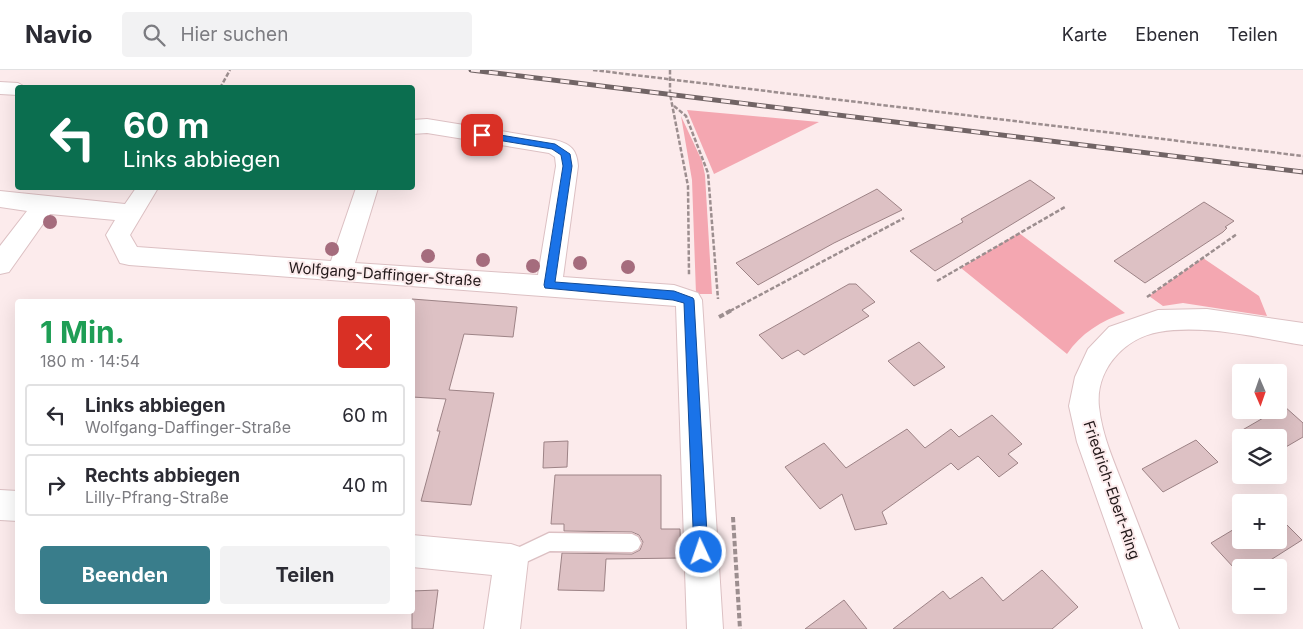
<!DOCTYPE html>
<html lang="de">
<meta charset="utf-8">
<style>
:root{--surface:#fff;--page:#f2f2f3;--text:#2b2b33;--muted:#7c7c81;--line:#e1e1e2;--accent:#397d8b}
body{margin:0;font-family:Inter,sans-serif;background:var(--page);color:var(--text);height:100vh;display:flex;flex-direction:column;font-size:19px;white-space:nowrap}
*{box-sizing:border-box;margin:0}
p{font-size:16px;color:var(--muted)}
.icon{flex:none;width:28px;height:28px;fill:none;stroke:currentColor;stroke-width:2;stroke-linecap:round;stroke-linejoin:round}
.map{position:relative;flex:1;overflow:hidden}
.drawer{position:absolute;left:15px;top:229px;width:400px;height:315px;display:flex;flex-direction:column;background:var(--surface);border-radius:5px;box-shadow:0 5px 20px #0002}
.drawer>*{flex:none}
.guide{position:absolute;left:15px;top:15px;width:400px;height:105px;border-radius:5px;box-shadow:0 5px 20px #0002;background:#0b6e4f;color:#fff;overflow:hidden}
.needle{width:32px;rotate:178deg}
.buttons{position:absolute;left:1232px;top:294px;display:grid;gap:10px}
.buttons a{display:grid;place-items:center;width:55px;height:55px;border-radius:5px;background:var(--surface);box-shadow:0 5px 20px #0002;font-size:25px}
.pin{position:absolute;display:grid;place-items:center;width:42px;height:42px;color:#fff;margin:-21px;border-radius:10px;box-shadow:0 2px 8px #0006}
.me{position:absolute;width:55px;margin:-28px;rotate:357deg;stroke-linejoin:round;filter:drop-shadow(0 0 4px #0008)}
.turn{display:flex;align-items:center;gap:18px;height:105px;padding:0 25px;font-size:22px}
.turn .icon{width:65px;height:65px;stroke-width:2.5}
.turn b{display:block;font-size:35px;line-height:42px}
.round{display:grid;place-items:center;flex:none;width:52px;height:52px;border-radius:5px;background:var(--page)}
.headline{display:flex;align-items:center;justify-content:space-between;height:85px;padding:0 25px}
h1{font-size:30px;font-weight:700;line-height:38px;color:#1e9e55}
.primary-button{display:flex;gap:10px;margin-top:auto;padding:10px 25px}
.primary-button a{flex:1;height:58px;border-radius:5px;background:var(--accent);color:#fff;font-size:20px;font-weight:700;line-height:58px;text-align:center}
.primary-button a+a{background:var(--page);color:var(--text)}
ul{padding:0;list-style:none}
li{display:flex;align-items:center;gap:15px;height:62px;margin:0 10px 8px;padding:0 15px;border:2px solid var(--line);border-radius:5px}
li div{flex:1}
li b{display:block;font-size:19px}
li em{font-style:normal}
header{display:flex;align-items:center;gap:30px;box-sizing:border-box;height:70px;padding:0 25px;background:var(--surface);border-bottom:1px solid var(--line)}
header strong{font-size:24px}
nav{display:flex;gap:28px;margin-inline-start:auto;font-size:18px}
.search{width:350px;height:45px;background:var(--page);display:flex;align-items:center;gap:12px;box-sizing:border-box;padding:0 18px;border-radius:5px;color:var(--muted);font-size:19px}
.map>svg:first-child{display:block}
.green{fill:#f4a7b1}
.building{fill:#ddc1c4;stroke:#9d8386}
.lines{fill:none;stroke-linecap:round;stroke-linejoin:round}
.service-casing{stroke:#dcc0c3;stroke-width:3}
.minor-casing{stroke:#dcc0c3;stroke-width:2}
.path-far1{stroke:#9c8e8f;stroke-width:2.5;stroke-dasharray:4.5 2;stroke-linecap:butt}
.path{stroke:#9c8e8f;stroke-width:4;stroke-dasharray:5.5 2.5;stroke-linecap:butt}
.service{fill:#fff;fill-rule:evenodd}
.minor{fill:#fff;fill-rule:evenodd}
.rail-casing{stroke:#716465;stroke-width:5}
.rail{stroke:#fcebec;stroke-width:3;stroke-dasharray:9;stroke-linecap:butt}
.tree{fill:#a56c7d}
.route{fill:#1a73e8;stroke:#114b97}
.labels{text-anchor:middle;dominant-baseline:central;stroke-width:4;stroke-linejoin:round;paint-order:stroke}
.street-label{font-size:15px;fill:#23191a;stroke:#fcebec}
</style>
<header>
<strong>Navio</strong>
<div class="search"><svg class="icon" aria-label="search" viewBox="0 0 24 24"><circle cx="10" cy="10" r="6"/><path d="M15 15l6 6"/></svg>Hier suchen</div>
<nav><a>Karte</a><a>Ebenen</a><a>Teilen</a></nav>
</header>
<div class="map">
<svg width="1303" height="559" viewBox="0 0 1303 559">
<rect width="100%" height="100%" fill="#fcebec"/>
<!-- green -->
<g class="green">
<polygon points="687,40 819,52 714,104"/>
<polygon points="681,46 702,91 705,105 712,224 696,224 692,110"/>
<path d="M1019,163L1125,243C1102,250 1080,264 1067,284L961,198Z"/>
<polygon points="1203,188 1259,226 1267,246 1183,233 1163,236 1149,226"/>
</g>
<!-- building -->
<g class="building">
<polygon points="1030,110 1055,128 935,201 910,181 963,152 961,149"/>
<polygon points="877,119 902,140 834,173 758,215 736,193"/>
<polygon points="1204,132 1234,151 1225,157 1227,158 1223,162 1165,200 1145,213 1114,191"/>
<polygon points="849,214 856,214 875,232 862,240 869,246 804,285 798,280 782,289 759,265"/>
<polygon points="412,229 517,237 513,267 464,264 449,320 494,323 471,435 421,431 440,361 437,361 446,329 412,327"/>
<polygon points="919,272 945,297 914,316 888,291"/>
<polygon points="1284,336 1303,353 1303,367 1279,381 1279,368 1241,368 1241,374 1232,366"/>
<polygon points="992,345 1022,374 1008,384 1018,393 999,407 978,386 958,400 951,393 882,442 887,454 855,460 842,424 820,439 785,397 824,373 846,398 907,359 925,378 951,359 959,367"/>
<polygon points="1196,370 1218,392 1163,422 1142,399"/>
<polygon points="568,371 567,397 543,398 544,372"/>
<polygon points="555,405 661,405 661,459 680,459 681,488 606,489 604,521 558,520 562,483 632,484 640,480 643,472 639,465 632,462 564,461 564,454 551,454"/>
<polygon points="1279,447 1302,470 1258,498 1234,498 1211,473 1241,455 1241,470 1279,470"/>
<polygon points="1042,500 1078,537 1052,559 893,559 943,521 950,529 982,507 1003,531"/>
<polygon points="438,520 433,559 412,559 412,521"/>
<polygon points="844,530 867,559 805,559"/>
</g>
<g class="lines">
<defs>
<polygon id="service" points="549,463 632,464 638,467 641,473 638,479 632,482 550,481 511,499 505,496 502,490 505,484"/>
<g id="minor">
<polygon points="0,12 18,13 27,18 18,18 18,25 0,24"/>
<path d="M427,49L555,70C571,74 577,80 578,96L563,207L674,215L698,223L702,230L723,559H687L676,236L129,195L120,193L106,165L115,150L50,144L9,202L0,204V176L27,141L0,137V121L125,134L136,118H158L130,165L137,177L331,191L356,118H378L355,193L538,205L556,96L555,87L549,83L427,63L412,64V50Z"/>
<path d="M1207,239L1303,253V275C1259,268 1204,254 1159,262C1124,268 1095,300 1099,337C1102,366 1115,394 1125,420C1143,467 1161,513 1179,559H1143L1077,372L1069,336L1075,307L1088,279L1109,257L1158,240Z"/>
<polygon points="0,420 18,421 18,451 0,450"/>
<polygon points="412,465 511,474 523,478 528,490 520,559 484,559 492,505 412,497"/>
</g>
</defs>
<!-- service casing -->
<use href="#service" class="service-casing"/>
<!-- minor casing -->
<use href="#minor" class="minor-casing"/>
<!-- path-far1 -->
<g class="path-far1">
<polyline points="593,0 1303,86"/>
<polyline points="670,0 670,24 688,116 689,205"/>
<polyline points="220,18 230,0"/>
<polyline points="674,36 686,46 708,103 718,229"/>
<polyline points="937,211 1065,137"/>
<polyline points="1147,227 1237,164"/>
<polyline points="730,241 904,148"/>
</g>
<!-- path -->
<g class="path">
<polyline points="719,247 732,240"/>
<polyline points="733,447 740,559"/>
</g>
<!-- service -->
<use href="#service" class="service"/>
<!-- minor -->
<use href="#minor" class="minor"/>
<defs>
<polyline id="rail" points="471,0 1303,102"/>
</defs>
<!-- rail casing -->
<use href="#rail" class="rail-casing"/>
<!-- rail -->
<use href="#rail" class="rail"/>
</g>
<!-- trees -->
<g class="tree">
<circle cx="50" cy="152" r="7"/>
<circle cx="332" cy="179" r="7"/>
<circle cx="428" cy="186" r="7"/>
<circle cx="483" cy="190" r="7"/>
<circle cx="580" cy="193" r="7"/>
<circle cx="533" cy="196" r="7"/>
<circle cx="628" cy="197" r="7"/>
</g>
<!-- route -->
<polygon class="route" points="482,62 555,74 570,84 572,96 555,212 674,221 693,228 694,230 708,482 706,486 701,488 696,486 694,482 684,233 673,230 545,218 544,215 563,96 561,85 552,79 479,67 478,65"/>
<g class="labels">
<!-- street labels -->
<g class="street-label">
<text transform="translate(385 204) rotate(4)">Wolfgang-Daffinger-Straße</text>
<text transform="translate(1112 420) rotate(71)">Friedrich-Ebert-Ring</text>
</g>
</g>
</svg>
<div class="buttons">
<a><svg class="needle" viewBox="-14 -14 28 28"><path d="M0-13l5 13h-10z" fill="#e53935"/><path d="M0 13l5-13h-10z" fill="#7c7c81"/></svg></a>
<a><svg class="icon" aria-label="layers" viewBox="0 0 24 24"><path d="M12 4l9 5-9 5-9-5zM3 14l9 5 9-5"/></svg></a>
<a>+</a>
<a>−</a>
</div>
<div class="pin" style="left:482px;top:65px;background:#d93025"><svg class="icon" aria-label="arrive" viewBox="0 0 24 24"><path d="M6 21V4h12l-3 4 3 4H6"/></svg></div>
<svg class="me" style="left:701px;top:482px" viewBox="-20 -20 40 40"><circle r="17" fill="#1a73e8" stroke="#fff" stroke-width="3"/><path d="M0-11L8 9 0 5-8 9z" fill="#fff"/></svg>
<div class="guide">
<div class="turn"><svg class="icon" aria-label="left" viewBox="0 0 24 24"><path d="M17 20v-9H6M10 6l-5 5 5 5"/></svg><div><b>60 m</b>Links abbiegen</div></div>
</div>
<section class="drawer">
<div class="headline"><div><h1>1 Min.</h1><p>180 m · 14:54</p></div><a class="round" style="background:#d93025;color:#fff"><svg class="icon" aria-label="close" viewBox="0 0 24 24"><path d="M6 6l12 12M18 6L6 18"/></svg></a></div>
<ul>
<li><svg class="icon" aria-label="left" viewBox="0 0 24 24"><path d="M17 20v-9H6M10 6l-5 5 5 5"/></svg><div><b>Links abbiegen</b><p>Wolfgang-Daffinger-Straße</p></div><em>60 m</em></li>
<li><svg class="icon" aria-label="right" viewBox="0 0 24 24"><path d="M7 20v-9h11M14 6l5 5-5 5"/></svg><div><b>Rechts abbiegen</b><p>Lilly-Pfrang-Straße</p></div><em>40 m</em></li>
</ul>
<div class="primary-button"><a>Beenden</a><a>Teilen</a></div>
</section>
</div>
